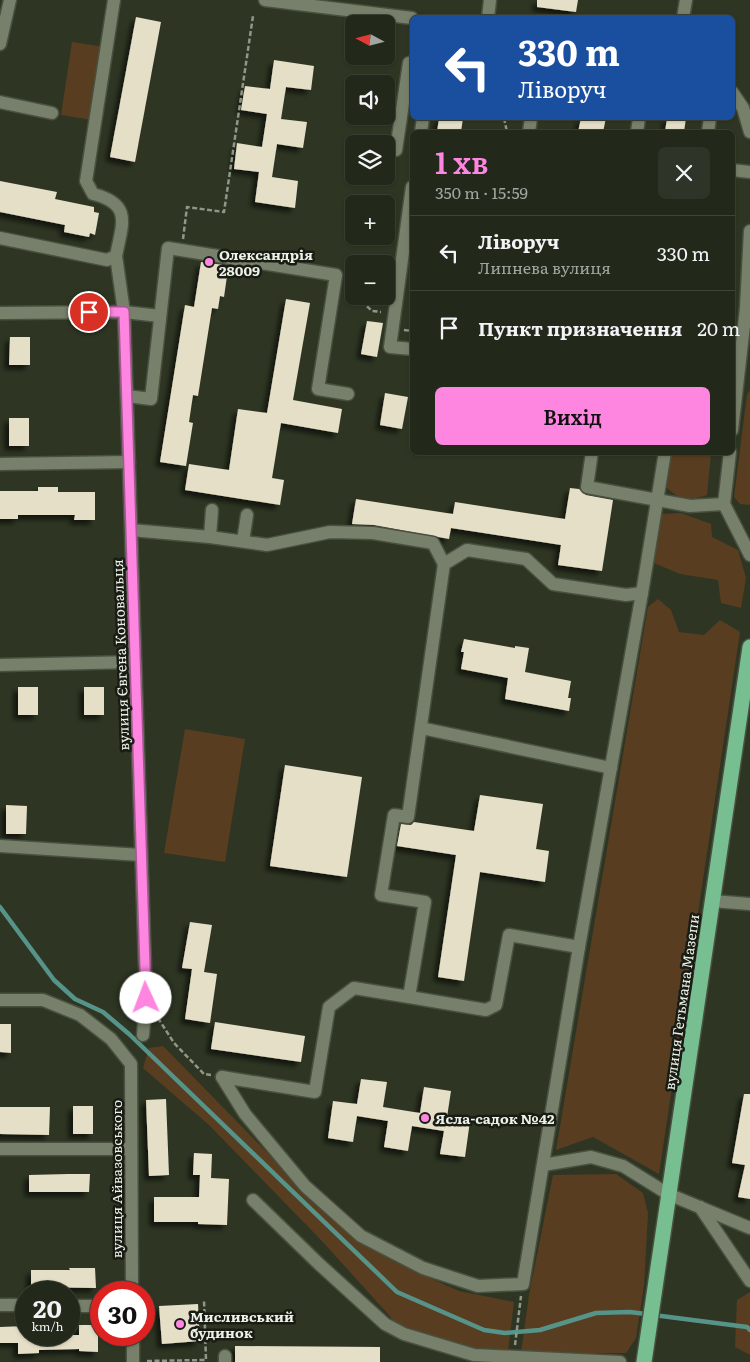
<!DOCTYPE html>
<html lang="uk">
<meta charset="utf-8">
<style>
:root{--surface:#22281a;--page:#2e3427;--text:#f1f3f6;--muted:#a2a6a2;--line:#3f4439;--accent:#fe86e0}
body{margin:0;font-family:Literata,serif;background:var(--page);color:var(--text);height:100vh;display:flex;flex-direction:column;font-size:19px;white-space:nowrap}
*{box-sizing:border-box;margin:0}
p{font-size:16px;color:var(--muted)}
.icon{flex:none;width:28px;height:28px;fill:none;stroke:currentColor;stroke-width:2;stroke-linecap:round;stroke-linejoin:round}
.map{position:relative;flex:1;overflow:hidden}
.details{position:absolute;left:410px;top:130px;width:325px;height:325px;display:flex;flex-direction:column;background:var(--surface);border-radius:8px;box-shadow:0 1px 4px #0004,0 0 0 1px var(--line)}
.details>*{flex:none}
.top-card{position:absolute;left:410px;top:15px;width:325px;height:105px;border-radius:8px;box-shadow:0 1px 4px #0004,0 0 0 1px var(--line);background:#1a4fa0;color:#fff;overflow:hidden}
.needle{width:32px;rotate:277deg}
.buttons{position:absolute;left:345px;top:15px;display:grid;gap:10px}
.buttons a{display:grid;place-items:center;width:50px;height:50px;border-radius:8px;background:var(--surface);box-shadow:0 1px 4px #0004,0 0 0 1px var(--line);font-size:25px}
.speed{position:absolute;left:15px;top:1281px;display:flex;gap:10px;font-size:25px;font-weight:700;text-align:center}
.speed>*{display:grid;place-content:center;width:65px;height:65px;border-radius:50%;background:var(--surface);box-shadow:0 1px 4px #0004,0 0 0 1px var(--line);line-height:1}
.speed small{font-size:12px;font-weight:400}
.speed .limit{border:8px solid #d22;background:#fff;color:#111}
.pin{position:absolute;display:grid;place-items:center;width:42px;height:42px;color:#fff;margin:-21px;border:2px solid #fff;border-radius:50%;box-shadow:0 1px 5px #0007}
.me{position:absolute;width:55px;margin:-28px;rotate:358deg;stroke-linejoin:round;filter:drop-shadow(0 0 4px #0008)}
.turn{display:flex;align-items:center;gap:18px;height:105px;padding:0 25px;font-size:22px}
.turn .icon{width:65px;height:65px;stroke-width:2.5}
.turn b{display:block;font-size:35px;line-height:42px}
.round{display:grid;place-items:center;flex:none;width:52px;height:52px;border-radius:8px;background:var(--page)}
.head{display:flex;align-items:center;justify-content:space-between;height:85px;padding:0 25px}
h1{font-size:30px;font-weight:600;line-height:38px;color:var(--accent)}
.primary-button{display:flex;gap:10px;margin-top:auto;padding:10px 25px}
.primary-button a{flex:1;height:58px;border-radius:8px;background:var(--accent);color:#111;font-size:20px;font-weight:600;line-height:58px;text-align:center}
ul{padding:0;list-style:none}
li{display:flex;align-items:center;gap:15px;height:75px;padding:0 25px;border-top:1px solid var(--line)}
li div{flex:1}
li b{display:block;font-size:19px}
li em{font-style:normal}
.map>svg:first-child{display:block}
.green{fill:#583d20}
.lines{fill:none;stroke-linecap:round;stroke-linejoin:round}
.stream{stroke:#56948a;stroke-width:4.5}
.building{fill:#e5dfc7;filter:url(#shadow)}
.minor-casing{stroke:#4a5040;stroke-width:15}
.highway-casing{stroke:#4a5040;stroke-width:18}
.path{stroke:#919788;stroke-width:2.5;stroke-dasharray:5 2.5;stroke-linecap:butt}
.minor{stroke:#77806b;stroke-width:12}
.highway{stroke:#77be91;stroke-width:15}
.route-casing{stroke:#a55792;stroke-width:12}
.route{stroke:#fe86e0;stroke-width:9}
.poi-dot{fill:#fe86e0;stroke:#181c14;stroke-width:2}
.labels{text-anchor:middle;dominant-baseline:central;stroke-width:5;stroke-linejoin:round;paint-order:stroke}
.poi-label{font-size:14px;font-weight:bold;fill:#edf2e6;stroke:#181c14;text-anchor:start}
.street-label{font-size:14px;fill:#edf2e6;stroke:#181c14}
</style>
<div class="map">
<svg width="750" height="1362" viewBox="0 0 750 1362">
<defs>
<filter id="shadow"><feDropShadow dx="-4.5" dy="4.5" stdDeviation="2.5" flood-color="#0009"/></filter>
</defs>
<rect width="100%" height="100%" fill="#2e3623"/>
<!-- green -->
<g class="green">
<polygon points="72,42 105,47 92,120 61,115"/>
<polygon points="750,390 750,504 749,505 740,504 734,497 747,395"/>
<path d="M670,453H711L707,495C686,501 682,502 666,487Z"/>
<polygon points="681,513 711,524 712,537 738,550 746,578 741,608 721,603 718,580 680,574 654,563 662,514"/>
<polygon points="658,599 671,610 679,632 704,635 720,620 740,632 659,1174 593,1137 556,1150 648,607"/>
<polygon points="185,729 245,739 225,862 164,853"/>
<polygon points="163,1046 299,1185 363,1243 401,1265 459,1291 514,1302 508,1351 477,1350 397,1324 321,1240 209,1125 143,1068 149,1048"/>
<polygon points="616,1174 643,1193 648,1213 644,1286 636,1338 626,1353 521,1353 529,1295 553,1175"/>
<polygon points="750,1292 750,1355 735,1347 737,1300"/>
</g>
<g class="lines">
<!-- stream -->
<polyline class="stream" points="0,907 54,980 75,999 103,1012 129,1034 397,1292 484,1330 505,1333 540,1330 596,1313 630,1312 747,1327 750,1330"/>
</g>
<!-- building -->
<g class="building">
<polygon points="537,0 578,0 576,12 537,7"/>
<polygon points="136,17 161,22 135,162 110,157"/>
<polygon points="274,60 314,66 311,90 286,87 281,119 307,122 303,148 277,144 272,177 298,181 295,208 255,202 259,172 234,169 237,143 262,147 267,114 241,110 245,86 270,89"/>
<polygon points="439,118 463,118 461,132 437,132"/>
<polygon points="581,118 606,118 603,132 578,132"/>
<polygon points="667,118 686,118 684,132 665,132"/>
<polygon points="0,181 57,192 55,199 94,207 94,212 99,213 95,235 90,233 89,237 64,232 65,225 0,212"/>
<polygon points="201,262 224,265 223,269 228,269 224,297 220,296 218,309 212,308 198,396 193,395 189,422 193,423 186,466 160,462 185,305 194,307"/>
<polygon points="286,299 310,303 293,400 342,409 338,433 281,423 272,478 284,480 280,505 185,490 189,464 229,470 238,409 267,413"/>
<polygon points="367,321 383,323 377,357 361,354"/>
<polygon points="10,337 30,337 30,365 9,365"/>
<polygon points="385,393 408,397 402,429 380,425"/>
<rect x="9" y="418" width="20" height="28"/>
<polygon points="38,487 58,487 58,492 95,492 95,520 74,520 75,515 18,515 18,519 0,519 0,491 38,491"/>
<polygon points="570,488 579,489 586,495 613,500 602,571 558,565 561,545 451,528 449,539 374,525 352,524 356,499 453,514 455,502 565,519"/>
<polygon points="464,639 515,648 515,646 529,648 525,672 571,681 568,698 571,698 569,711 505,699 508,678 461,669 464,652 461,652"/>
<rect x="18" y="687" width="20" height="28"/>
<rect x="84" y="687" width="20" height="28"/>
<polygon points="285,765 362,777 347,877 270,866"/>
<polygon points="480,795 543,804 536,849 549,851 545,882 480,872 464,981 438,977 456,855 397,846 401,824 411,825 414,822 474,831"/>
<polygon points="6,805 27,806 26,834 6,834"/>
<polygon points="190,922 212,925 204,972 217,974 210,1023 185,1019 192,969 182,968"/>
<polygon points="215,1022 305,1036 301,1062 211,1049"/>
<polygon points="0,1024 11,1024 11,1053 0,1052"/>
<polygon points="361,1079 387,1082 383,1107 420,1113 424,1087 451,1091 447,1117 470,1121 465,1157 440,1154 444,1131 412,1126 408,1151 384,1147 388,1121 357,1116 353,1142 328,1138 333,1101 357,1104"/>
<polygon points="744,1094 750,1094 750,1199 738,1197 745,1165 732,1163"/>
<polygon points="166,1099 169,1175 149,1176 146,1100"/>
<rect x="73" y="1106" width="20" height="28"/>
<polygon points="0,1107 50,1107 49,1135 0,1134"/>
<polygon points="194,1153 212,1154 211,1178 229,1179 227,1225 198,1224 198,1222 154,1222 154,1197 199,1197 200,1175 193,1175"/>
<polygon points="68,1174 90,1174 89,1192 29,1192 29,1175"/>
<polygon points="69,1268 95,1268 96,1288 31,1287 31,1270 70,1270"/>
<polygon points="198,1304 200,1341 162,1344 159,1306"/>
<polygon points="79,1325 98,1325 98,1352 79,1351 79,1349 39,1350 39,1353 18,1354 18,1343 0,1343 0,1327 26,1326 26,1335 79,1335"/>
<polygon points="235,1346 380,1347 380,1362 235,1362"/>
</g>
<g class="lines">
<defs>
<g id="minor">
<polyline points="265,0 412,18"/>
<polyline points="488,18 490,0"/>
<polyline points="683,18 686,0"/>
<polyline points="0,44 10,0"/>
<polyline points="732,92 743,108 750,132"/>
<polyline points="0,102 52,113"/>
<polyline points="421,132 423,118"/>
<polyline points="529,132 531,118"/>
<polyline points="637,132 639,118"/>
<polyline points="708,132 710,118"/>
<polyline points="396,150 409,63 412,62"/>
<polyline points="732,170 750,172"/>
<polyline points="412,187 390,347 412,349"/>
<polyline points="750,231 746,308 750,315"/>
<path d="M0,238L107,260L116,256C122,224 133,204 93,194L86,181L114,0"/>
<polyline points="116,256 124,312 146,998 143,1035"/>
<polyline points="0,313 124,312 160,316"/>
<polyline points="127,396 151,399 168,248 336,275 318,389 348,394"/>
<polyline points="732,430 746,308"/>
<polyline points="592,452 587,487 690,506 724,504"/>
<polyline points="730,452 724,504 750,555"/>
<polyline points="0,464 129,462"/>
<polyline points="131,530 210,537 267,545 330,532 373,533 433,543 444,564"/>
<polyline points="210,537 212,510"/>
<polyline points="243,541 247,515"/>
<polyline points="0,665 135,662"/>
<polyline points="421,728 611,768"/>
<polyline points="0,846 141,855"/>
<polyline points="712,901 750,904"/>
<polyline points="409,997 486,1010 496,1005 509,935 579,947"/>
<polyline points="0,1000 43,1000 80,1015 111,1039 131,1064 132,1292"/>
<polyline points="222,1077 245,1114 305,1186 361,1236 423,1268 478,1286 523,1284 579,947 642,593 665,452"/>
<polyline points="222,1077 315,1092 329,1007 354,988 409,997 425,902 381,895 394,815 408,817 444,564 467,550 526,559 553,584 626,595 642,593"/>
<polyline points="0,1149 131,1149"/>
<polyline points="543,1165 591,1157 623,1166 668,1194 750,1228"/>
<polyline points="253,1200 319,1264 385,1324 404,1334 474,1355 620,1362"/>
<polyline points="700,1207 750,1281"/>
<polyline points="0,1305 26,1305"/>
<polyline points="69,1306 101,1306"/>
<polyline points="133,1335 133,1362"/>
<polyline points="225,1356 225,1362"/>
</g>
<polyline id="highway" points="644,1362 750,647"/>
</defs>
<!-- minor casing -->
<use href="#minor" class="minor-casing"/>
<!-- highway casing -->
<use href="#highway" class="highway-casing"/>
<!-- path -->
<g class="path">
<polyline points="504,118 507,132"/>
<polyline points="183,239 187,207 224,212 253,16"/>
<polyline points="732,247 733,248"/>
<polyline points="345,290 354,294"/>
<polyline points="356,296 372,311 381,312"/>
<polyline points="404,330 412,331"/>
<polyline points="158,1018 174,1043 204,1074 211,1075"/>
<polyline points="515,1345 521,1296"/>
<polyline points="147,1361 206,1360 204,1300"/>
</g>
<!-- minor -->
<use href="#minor" class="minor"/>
<!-- highway -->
<use href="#highway" class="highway"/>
</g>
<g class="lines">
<defs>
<polyline id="route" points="89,312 124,312 146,998"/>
</defs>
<!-- route casing -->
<use href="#route" class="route-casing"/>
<!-- route -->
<use href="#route" class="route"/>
</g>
<!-- markers -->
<g class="poi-dot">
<circle cx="209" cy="262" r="5"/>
<circle cx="425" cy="1118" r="5"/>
<circle cx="180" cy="1324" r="5"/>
</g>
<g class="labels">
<!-- poi labels -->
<g class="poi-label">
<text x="219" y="254">Олександрія<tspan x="219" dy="16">28009</tspan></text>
<text x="435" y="1118">Ясла-садок №42</text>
<text x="190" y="1316">Мисливський<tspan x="190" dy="16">будинок</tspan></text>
</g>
<!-- street labels -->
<g class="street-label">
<text transform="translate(120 655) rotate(-92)">вулиця Євгена Коновальця</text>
<text transform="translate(681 1002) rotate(-82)">вулиця Гетьмана Мазепи</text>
<text transform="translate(116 1179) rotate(-90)">вулиця Айвазовського</text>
</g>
</g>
</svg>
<div class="buttons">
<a><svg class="needle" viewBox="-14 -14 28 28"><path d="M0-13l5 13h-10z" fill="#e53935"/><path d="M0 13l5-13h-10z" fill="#a2a6a2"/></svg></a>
<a><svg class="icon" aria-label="sound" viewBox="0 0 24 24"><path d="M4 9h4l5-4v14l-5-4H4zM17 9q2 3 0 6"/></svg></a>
<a><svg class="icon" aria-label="layers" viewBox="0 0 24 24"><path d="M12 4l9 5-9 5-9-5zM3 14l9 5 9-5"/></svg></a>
<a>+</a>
<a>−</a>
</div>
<div class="speed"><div>20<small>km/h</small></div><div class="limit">30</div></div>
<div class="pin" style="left:89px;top:312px;background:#d93025"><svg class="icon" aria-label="arrive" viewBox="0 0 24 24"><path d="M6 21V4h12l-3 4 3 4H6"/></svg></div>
<svg class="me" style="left:146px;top:998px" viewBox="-20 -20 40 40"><circle r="19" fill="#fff"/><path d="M0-13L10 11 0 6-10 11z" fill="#fe86e0"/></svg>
<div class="top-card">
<div class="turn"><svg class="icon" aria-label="left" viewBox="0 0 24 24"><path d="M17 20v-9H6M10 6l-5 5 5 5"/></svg><div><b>330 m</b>Ліворуч</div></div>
</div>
<section class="details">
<div class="head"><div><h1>1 хв</h1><p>350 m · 15:59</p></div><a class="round"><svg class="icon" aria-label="close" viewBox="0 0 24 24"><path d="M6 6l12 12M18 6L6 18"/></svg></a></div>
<ul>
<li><svg class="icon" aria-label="left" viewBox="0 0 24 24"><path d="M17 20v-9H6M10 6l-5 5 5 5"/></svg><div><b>Ліворуч</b><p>Липнева вулиця</p></div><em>330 m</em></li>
<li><svg class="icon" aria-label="arrive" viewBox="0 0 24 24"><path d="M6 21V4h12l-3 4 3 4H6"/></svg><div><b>Пункт призначення</b></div><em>20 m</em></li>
</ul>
<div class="primary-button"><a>Вихід</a></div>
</section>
</div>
